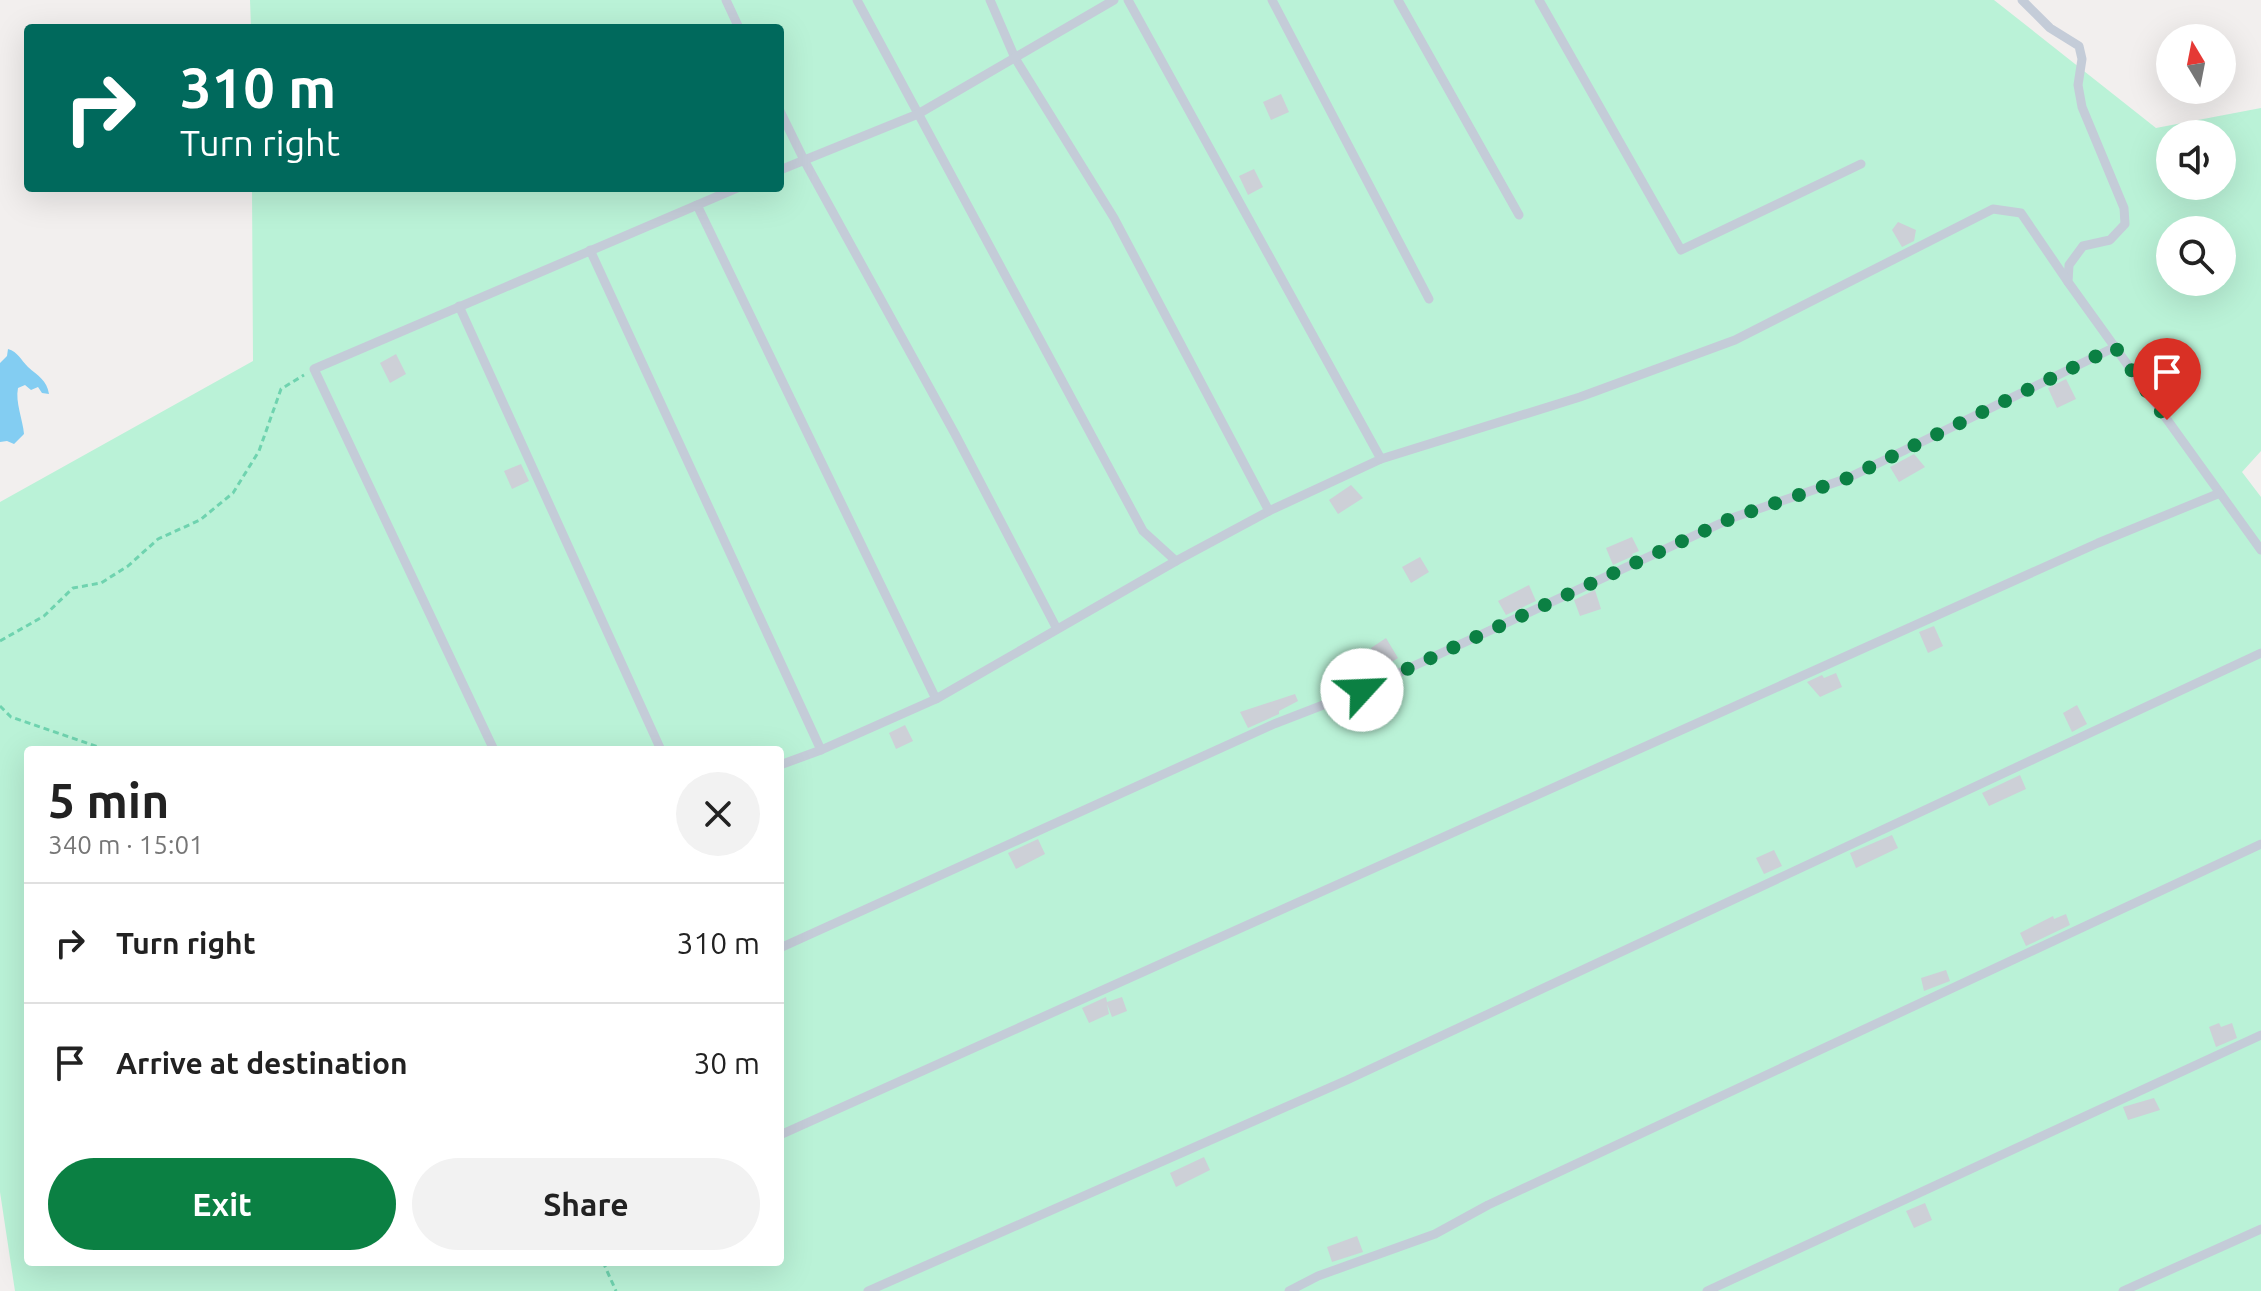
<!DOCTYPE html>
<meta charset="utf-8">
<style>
:root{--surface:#fff;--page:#f2f2f2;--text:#222;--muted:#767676;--line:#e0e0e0;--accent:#0b8043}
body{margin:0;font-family:Ubuntu,sans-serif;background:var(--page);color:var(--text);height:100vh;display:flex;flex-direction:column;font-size:30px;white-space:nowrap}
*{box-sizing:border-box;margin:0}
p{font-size:26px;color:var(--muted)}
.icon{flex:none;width:44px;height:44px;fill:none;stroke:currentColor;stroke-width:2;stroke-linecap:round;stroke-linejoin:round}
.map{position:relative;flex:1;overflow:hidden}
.details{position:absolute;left:24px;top:746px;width:760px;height:520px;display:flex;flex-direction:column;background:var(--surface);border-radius:8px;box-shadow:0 8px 32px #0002}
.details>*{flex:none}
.banner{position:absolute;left:24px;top:24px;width:760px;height:168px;border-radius:8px;box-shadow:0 8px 32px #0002;background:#00695c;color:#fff;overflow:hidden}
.needle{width:52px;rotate:350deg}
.fabs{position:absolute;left:2156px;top:24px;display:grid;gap:16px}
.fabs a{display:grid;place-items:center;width:80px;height:80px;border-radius:50%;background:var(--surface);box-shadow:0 8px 32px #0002;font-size:40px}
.pin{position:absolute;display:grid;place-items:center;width:68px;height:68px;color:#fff;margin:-82px -34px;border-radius:50% 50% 50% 0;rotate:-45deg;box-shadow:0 0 8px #0007}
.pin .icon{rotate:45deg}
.me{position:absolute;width:88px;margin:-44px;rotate:65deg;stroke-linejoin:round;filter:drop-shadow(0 0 6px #0008)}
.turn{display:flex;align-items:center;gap:28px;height:168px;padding:0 24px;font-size:36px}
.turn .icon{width:104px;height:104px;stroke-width:2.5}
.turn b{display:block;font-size:56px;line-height:68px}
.round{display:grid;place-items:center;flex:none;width:84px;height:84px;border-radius:42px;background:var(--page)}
.head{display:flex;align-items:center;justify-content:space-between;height:136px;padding:0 24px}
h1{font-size:48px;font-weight:700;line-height:60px}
.action{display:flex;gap:16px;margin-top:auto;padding:16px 24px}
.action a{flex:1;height:92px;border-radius:48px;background:var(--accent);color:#fff;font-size:32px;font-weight:700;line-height:92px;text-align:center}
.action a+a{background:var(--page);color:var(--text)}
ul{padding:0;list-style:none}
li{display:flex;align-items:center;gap:24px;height:120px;padding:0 24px;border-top:2px solid var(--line)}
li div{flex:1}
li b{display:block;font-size:30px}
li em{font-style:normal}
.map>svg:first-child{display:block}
.green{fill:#baf2d7;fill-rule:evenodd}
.water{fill:#83cdf2}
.building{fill:#cdd0d7}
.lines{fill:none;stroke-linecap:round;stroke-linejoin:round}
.path{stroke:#6fd3af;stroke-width:3;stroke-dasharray:6 4;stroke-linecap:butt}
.lane{stroke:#c4ccd8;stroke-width:9}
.route{stroke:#0b8043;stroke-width:14;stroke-dasharray:0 25.2}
</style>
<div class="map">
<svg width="2261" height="1291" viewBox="0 0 2261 1291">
<rect width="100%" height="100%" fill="#f2efee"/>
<!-- green -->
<path class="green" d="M250,0H1994L2156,128L2261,108V451L2242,472L2261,497V1291H15L0,1192V502L253,361L252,188H780V28H251ZM2170,134H2222V186H2170ZM2170,230H2222V282H2170ZM28,750H780V1262H28Z"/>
<!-- water -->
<path class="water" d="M8,349C18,352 21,360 28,367C38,376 47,380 49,394L42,393L38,387L31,390L25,385L18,388C15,402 23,420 24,434L14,444L7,441L0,442V363L7,356Z"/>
<!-- building -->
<g class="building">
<polygon points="1281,94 1289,112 1271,120 1263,102"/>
<polygon points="1254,169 1263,187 1248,195 1239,176"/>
<polygon points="1898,222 1916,230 1914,241 1902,247 1892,230"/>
<polygon points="396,354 406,374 390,383 380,363"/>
<polygon points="2066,379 2076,399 2057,408 2048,388"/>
<polygon points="1914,454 1925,467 1899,482 1890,467"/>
<polygon points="521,464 529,481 512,489 504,471"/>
<polygon points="1351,485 1363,498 1338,514 1329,500"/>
<polygon points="1632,537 1639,551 1632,554 1633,556 1613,565 1606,548"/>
<polygon points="1420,557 1429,572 1411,583 1402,567"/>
<polygon points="1529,585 1536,601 1506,615 1498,601"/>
<polygon points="1595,590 1601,609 1580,616 1574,600"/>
<polygon points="1934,626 1943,646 1928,653 1919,632"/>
<polygon points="1386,638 1398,658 1370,676 1371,678 1355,685 1346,668 1374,654 1371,648"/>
<polygon points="1836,673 1842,687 1820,697 1807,682 1822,675 1824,678"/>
<polygon points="1295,694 1298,701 1279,711 1279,714 1248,728 1240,712"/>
<polygon points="2077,705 2087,724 2072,732 2063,713"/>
<polygon points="905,725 913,741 896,749 889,733"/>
<polygon points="2020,775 2026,789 1989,806 1982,793"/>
<polygon points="1892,835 1898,848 1856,868 1850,853"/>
<polygon points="1038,839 1045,854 1016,869 1008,853"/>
<polygon points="1774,850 1782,866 1764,874 1756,858"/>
<polygon points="2066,914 2070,925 2026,946 2020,933 2053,916 2054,919"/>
<polygon points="1946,970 1950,981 1924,991 1921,978"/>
<polygon points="1106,997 1107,1002 1122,997 1127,1011 1112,1017 1107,1004 1109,1014 1089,1023 1082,1008"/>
<polygon points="2219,1023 2221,1027 2232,1023 2237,1038 2216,1047 2209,1027"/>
<polygon points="2154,1098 2160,1110 2128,1120 2123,1107"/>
<polygon points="1204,1157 1210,1170 1176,1187 1170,1173"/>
<polygon points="1925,1203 1932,1220 1914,1228 1906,1211"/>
<polygon points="1357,1236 1363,1252 1332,1262 1327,1247"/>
</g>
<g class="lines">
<!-- path -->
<g class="path">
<polyline points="0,641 44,616 73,588 101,583 128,566 158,539 200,520 233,493 259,451 281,389 304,375"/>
<polyline points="0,706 11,717 107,750"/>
<polyline points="603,1262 616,1291"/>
</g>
<!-- lane -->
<g class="lane">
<polyline points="726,0 739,28"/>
<polyline points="857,0 1143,531 1176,561 1269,511"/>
<polyline points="990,0 1015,58 1114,218 1269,511 1381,459 1128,0"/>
<polyline points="1272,0 1429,299"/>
<polyline points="1398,0 1519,215"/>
<polyline points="1539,0 1681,250 1861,164"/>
<polyline points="2022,0 2050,28 2079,46 2082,59 2078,85 2082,107 2124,208 2125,224 2110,240 2083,246 2069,265 2068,282 2261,550"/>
<polyline points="780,111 804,160 955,434 1057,629"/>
<polyline points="780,170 918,114 1114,0"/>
<polyline points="697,205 936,699"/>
<polyline points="590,250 821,750"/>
<polyline points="459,306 661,750"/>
<polyline points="1381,459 1580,397 1735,340 1993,209 2021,213 2068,282"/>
<polyline points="494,750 314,369 737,188"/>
<polyline points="780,765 821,750 936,699 1176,561"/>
<polyline points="780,948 1274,724 1362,690 1732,518 1848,478 2115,347"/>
<polyline points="780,1135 2098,543 2220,493"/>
<polyline points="868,1291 1347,1080 2261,653"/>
<polyline points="1289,1291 1318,1276 1435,1234 1488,1205 2261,844"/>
<polyline points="1707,1291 2261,1035"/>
<polyline points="2123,1291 2261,1229"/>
</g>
</g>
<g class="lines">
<!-- route -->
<polyline class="route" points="1362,690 1732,518 1848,478 2115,347 2167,420"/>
</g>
</svg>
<div class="fabs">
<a><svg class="needle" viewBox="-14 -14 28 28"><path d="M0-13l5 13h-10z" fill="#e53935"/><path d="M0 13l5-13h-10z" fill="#767676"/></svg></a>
<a><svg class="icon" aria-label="sound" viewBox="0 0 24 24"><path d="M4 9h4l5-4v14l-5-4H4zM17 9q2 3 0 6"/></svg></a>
<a><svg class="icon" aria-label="search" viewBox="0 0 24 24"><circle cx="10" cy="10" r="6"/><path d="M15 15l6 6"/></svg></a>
</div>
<div class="pin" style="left:2167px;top:420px;background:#d93025"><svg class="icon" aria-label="arrive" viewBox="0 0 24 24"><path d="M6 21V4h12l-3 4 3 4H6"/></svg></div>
<svg class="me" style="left:1362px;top:690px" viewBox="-20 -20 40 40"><circle r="19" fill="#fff"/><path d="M0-13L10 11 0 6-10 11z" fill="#0b8043"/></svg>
<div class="banner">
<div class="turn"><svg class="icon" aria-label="right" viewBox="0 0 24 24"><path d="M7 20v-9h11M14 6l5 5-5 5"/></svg><div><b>310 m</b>Turn right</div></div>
</div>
<section class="details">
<div class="head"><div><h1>5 min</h1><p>340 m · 15:01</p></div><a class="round"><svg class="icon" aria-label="close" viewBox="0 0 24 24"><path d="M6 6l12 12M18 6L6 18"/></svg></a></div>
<ul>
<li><svg class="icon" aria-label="right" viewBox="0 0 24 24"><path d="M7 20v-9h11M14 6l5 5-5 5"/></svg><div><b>Turn right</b></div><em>310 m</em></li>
<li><svg class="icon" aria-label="arrive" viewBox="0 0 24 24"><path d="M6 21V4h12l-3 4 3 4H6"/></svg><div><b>Arrive at destination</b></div><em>30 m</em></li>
</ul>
<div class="action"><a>Exit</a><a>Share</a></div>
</section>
</div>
